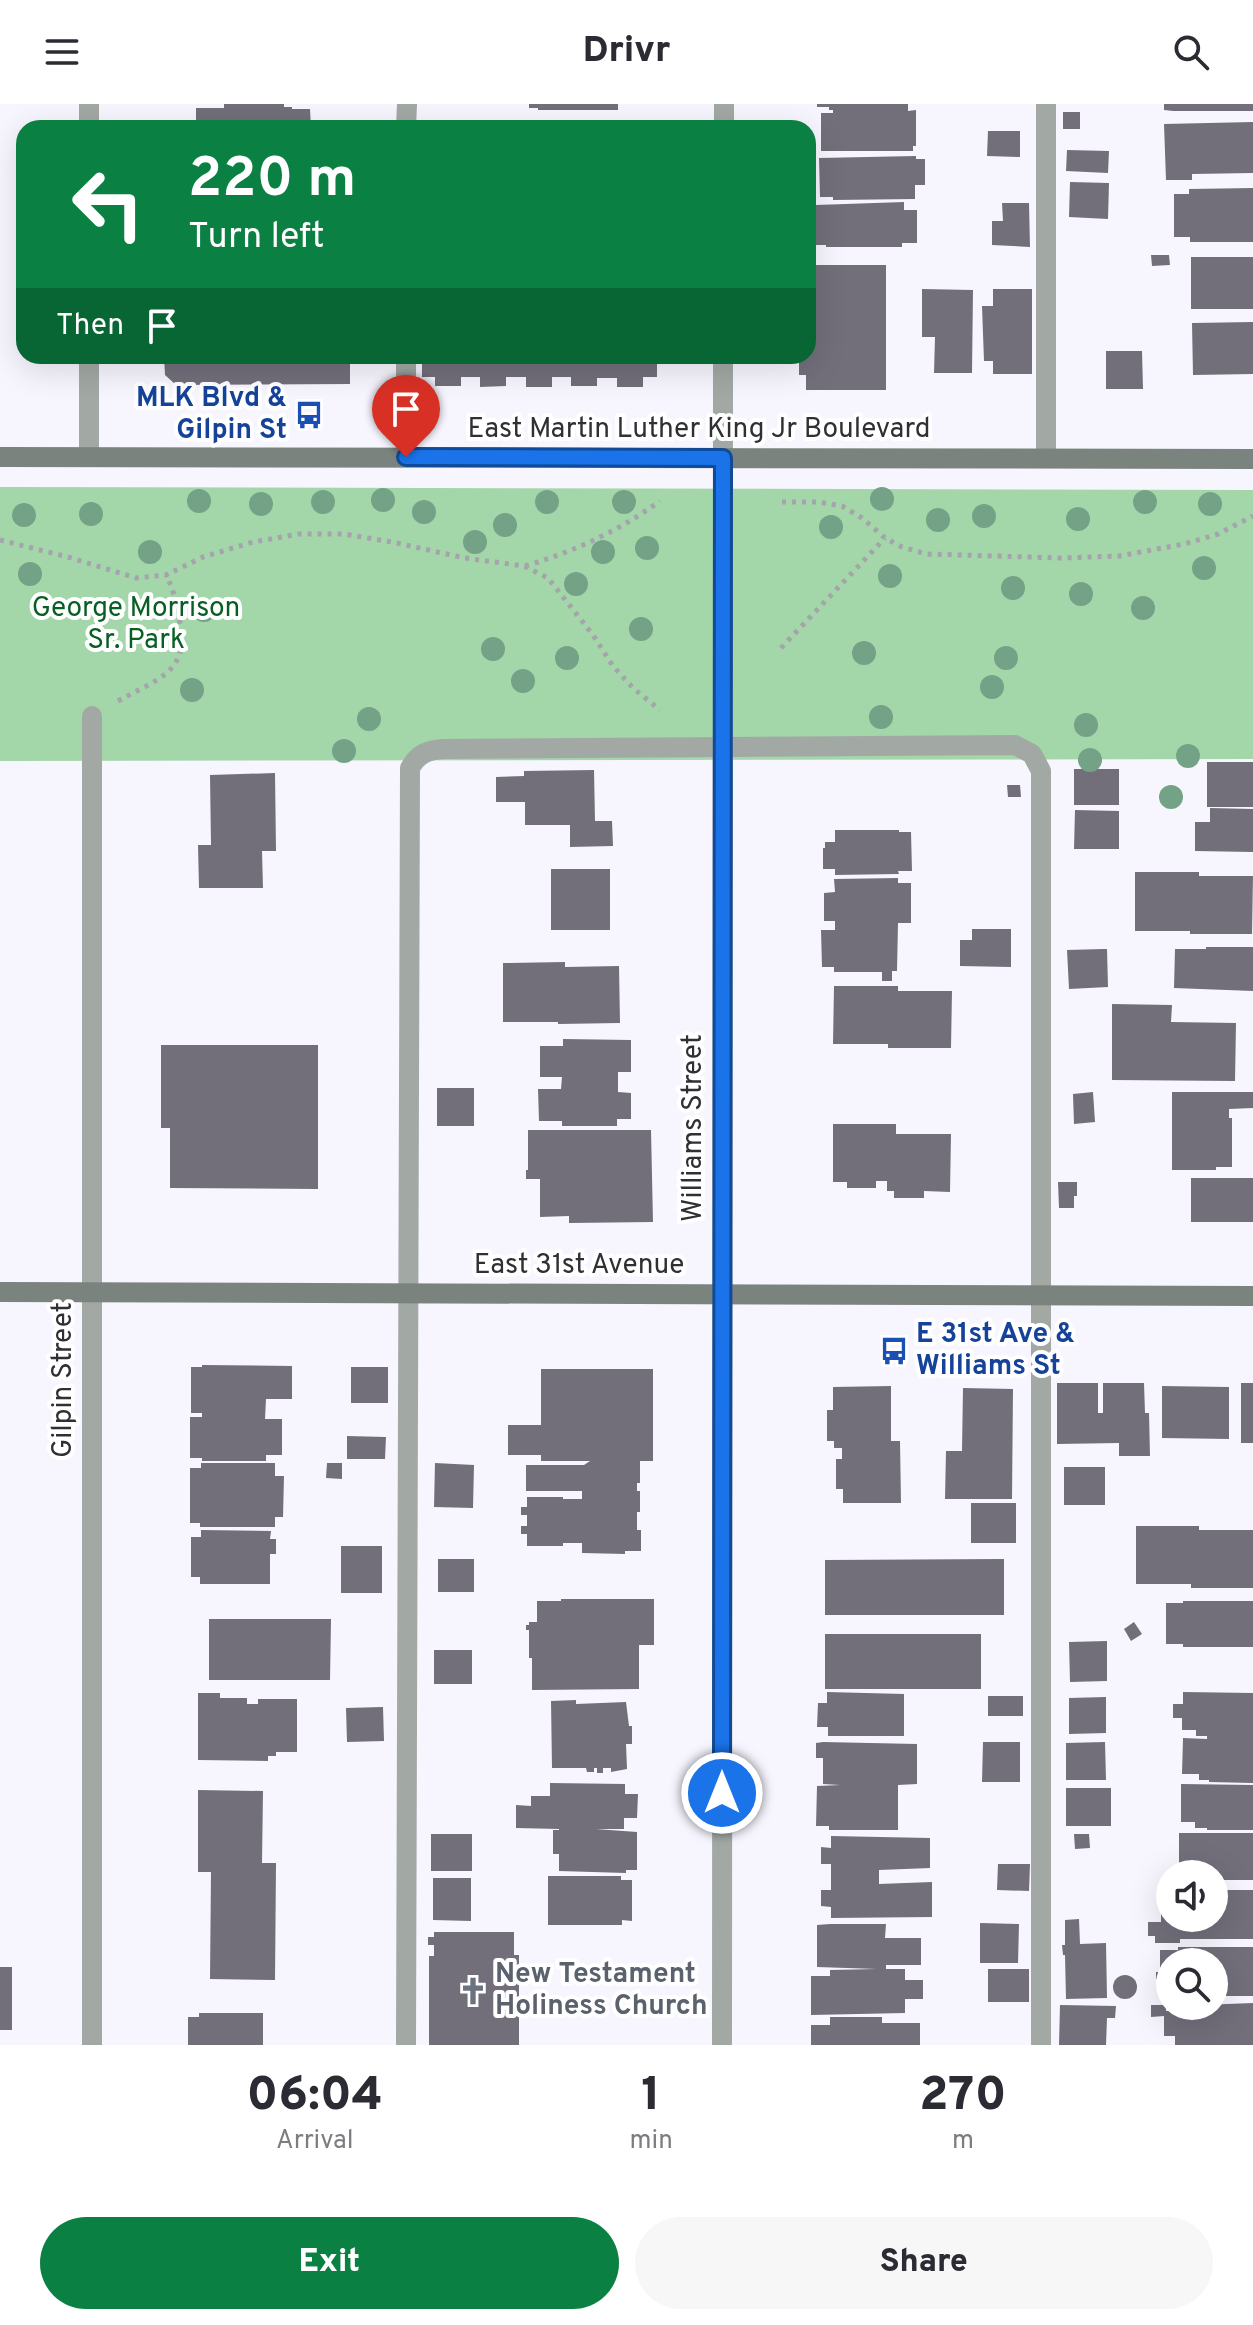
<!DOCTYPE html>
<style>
:root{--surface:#fff;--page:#f7f7f7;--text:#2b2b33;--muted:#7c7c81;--accent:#0b8043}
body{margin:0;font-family:Overpass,sans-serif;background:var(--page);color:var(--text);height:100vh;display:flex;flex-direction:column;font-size:30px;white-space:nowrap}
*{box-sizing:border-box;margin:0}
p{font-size:26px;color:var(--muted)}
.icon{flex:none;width:44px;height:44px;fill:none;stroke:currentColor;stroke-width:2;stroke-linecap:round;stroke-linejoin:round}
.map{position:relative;height:1941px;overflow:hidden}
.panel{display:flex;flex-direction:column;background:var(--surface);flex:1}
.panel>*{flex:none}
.banner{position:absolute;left:16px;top:16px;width:800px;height:244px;border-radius:24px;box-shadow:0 8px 32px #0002;background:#0b8043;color:#fff;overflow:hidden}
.fabs{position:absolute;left:1156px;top:1756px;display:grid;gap:16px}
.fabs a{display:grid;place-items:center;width:72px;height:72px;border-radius:50%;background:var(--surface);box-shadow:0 8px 32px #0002;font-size:40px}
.pin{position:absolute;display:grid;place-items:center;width:68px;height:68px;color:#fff;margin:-82px -34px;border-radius:50% 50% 50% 0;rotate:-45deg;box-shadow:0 0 8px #0007}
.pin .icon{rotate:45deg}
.me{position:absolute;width:88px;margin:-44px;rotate:0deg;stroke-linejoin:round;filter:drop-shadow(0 0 6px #0008)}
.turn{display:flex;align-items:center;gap:28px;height:168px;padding:0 40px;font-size:36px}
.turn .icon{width:104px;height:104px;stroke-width:2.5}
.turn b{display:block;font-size:56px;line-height:68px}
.then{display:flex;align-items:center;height:76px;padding:0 40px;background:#0003;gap:16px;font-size:30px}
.eta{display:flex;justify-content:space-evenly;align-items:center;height:136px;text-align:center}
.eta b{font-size:48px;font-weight:800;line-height:56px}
.cta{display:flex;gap:16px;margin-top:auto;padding:16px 40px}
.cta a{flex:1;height:92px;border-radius:48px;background:var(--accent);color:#fff;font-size:32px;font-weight:800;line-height:92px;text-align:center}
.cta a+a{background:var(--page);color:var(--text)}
header{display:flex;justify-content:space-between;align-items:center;height:104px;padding:0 40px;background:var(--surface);font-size:36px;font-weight:800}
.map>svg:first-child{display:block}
.green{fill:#a3d6a9}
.building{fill:#726f7b}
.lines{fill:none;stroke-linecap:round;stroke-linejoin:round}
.path{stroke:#a5a3ab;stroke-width:5;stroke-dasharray:4 6;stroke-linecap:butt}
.service{stroke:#a2a9a5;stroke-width:20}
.minor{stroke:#a2a9a5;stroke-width:20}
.tertiary{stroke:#a2a9a5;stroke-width:20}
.secondary{stroke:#7a837e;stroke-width:20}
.tree{fill:#74a286}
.route-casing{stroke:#114b97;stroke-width:20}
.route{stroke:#1a73e8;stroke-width:14}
.labels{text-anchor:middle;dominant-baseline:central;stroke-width:8;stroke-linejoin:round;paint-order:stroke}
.transit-label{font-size:28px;font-weight:bold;fill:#164399;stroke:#fff;text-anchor:end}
.street-label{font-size:28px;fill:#302f34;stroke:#fff}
.park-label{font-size:28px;fill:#085f24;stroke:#fff}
.worship-label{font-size:28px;font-weight:bold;fill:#5b616d;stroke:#fff;text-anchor:start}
</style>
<header><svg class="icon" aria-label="menu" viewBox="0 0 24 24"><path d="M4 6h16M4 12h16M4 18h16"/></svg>Drivr<svg class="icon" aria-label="search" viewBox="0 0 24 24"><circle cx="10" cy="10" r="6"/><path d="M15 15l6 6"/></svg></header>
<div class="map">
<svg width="1253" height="1941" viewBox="0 0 1253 1941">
<rect width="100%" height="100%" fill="#f7f5fe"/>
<!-- green -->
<polygon class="green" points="0,383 1253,386 1253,655 0,657"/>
<!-- building -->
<g class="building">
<polygon points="224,0 284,0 284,3 292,3 292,5 310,5 311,24 196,24 196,4 224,4"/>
<polygon points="529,0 618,0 618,6 538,6 538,4 529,4"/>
<polygon points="817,0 908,0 908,7 916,6 916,42 913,42 913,47 821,47 821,9 833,9 833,6 829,6 829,3 817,3"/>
<polygon points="1164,0 1253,0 1253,7 1173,7 1164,6"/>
<rect x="1063" y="8" width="17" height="17"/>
<polygon points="1253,18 1253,69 1192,70 1192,76 1166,76 1164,20"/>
<polygon points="988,27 1020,27 1020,53 987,52"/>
<polygon points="1067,46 1109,47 1108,69 1066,67"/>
<polygon points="916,52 916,55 925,55 925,81 915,81 915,95 833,96 833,93 820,93 819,54"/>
<polygon points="1070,78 1109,79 1108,115 1069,113"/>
<polygon points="1253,84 1253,138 1190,138 1190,133 1174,133 1174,90 1189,90 1189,85"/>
<polygon points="904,98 904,106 917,106 917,139 902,139 902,143 826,143 826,141 816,141 816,101"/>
<polygon points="1002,99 1029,99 1030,143 992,141 992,117 1003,117"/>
<polygon points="1151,151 1169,151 1170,161 1152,162"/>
<rect x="1191" y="153" width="62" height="52"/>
<polygon points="808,157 813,157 813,161 886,161 886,286 806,286 806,271 799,271 799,252 808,252"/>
<polygon points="922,185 973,186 972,269 934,269 935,233 922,233"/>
<polygon points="993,185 1032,185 1032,270 993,270 993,257 984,257 982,202 993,202"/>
<polygon points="1253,218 1253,270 1193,271 1192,219"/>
<polygon points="1106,247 1142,247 1143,285 1106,285"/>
<polygon points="164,252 350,252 350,280 176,281 165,271"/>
<polygon points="425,252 657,252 657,273 643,273 643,283 617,283 617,274 597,274 597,282 571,282 571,273 552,273 552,283 526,283 526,273 506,273 506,282 480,283 480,273 461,273 461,282 435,282 435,273 422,273 422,258 425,258"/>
<rect x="1207" y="658" width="46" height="45"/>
<rect x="1074" y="665" width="45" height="36"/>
<polygon points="594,666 595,717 612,717 613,742 570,743 570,721 525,721 525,698 496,698 496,673 524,672 524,667"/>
<polygon points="275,669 276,747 262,747 263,784 199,784 198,741 211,741 210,671"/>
<polygon points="1007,681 1020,681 1021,693 1008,693"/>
<polygon points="1210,704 1253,705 1253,748 1195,747 1195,718 1210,718"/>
<polygon points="1075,706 1119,707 1119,745 1074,745"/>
<polygon points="835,726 899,726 899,728 911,728 912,767 898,767 899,770 835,771 835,765 823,765 823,744 825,744 825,738 835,738"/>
<rect x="551" y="765" width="59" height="61"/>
<polygon points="1135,768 1199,768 1199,772 1253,772 1252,830 1190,830 1190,827 1135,827"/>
<polygon points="898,774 898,779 911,779 911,819 898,819 897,867 892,867 892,877 882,877 882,868 834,868 834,863 822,863 821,826 835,826 835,817 824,817 824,789 835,788 834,775"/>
<polygon points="972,825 1011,825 1011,863 960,862 960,836 972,836"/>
<polygon points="1206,843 1253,843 1253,887 1174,884 1175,845 1206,845"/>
<polygon points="1103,845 1107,845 1108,883 1069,885 1067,846"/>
<polygon points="565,858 565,863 619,862 620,919 558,920 558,918 503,918 503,859"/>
<polygon points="834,882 898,882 898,887 952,887 951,944 888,944 888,940 833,940"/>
<polygon points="1112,900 1172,901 1171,918 1236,919 1235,977 1112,976"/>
<polygon points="563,935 631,936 631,968 618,968 618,988 631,989 631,1015 617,1015 617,1022 562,1022 562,1017 539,1017 538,985 561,985 562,973 540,973 540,942 563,942"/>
<polygon points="161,941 318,941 318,1085 170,1084 170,1024 161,1024"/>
<rect x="437" y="984" width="37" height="38"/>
<polygon points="1093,988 1095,1018 1074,1020 1073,990"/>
<polygon points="1172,988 1253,988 1253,1004 1229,1005 1229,1014 1232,1014 1232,1063 1216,1063 1216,1066 1172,1066"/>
<polygon points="833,1020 896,1020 896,1030 951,1030 950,1088 924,1087 924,1094 894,1094 894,1087 887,1087 887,1077 876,1077 876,1084 847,1084 847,1078 833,1078"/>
<polygon points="528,1026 651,1026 653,1118 569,1119 569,1112 540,1113 540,1075 526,1075 526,1066 528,1066"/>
<rect x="1191" y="1074" width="62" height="44"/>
<polygon points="1058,1078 1077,1078 1077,1092 1074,1092 1074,1104 1059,1104"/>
<polygon points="202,1261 292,1262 292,1295 266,1295 265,1315 282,1315 282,1351 266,1351 266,1357 202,1357 202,1354 190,1354 190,1313 202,1313 202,1309 191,1309 191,1263 202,1263"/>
<rect x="351" y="1263" width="37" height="36"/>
<polygon points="541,1265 653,1265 653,1357 640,1357 640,1379 637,1379 637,1387 640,1387 640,1408 637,1408 637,1426 641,1426 641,1447 625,1447 625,1450 582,1449 582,1439 563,1439 563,1442 527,1442 527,1430 521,1430 521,1422 527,1422 527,1411 521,1411 521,1403 527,1403 527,1393 563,1393 563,1395 582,1395 582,1387 526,1387 526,1361 584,1361 590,1357 541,1357 541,1351 508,1351 508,1321 541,1321"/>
<polygon points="1057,1279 1098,1279 1098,1309 1103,1309 1103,1279 1144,1279 1145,1309 1149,1309 1150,1352 1119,1352 1119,1339 1057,1340"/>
<rect x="1241" y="1279" width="12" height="60"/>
<polygon points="891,1282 891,1337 900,1337 901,1399 843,1399 843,1385 836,1385 836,1355 842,1355 842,1344 834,1344 834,1337 827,1337 827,1306 833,1306 833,1283"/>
<polygon points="1162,1282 1229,1283 1229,1335 1162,1334"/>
<polygon points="963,1284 1013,1285 1012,1395 945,1395 946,1347 962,1347"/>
<polygon points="347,1332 386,1333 385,1355 347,1355"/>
<polygon points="201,1359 275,1359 275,1372 284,1372 283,1413 275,1413 275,1423 200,1423 200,1419 190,1419 190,1364 201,1364"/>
<polygon points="327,1359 342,1359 342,1375 326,1374"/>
<polygon points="435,1359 474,1361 473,1404 434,1403"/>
<rect x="1064" y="1363" width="41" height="38"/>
<rect x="971" y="1399" width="45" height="40"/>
<polygon points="1136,1422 1199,1422 1199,1426 1253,1426 1253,1484 1191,1484 1191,1480 1136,1480"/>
<polygon points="201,1426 271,1427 270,1435 276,1435 276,1450 270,1450 270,1480 200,1480 200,1473 191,1473 191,1433 201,1433"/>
<rect x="341" y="1442" width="41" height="47"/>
<rect x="438" y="1455" width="36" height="33"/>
<polygon points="1004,1455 1004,1511 825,1511 825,1456"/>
<polygon points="561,1495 654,1495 654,1541 639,1541 639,1585 532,1586 532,1554 529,1554 529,1526 526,1526 526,1521 529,1521 529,1518 537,1518 537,1497 561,1497"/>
<polygon points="1183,1497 1253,1497 1253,1543 1183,1543 1183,1540 1166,1540 1166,1499 1183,1499"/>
<polygon points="209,1515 331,1515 330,1576 209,1576"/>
<polygon points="1134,1518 1142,1530 1131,1537 1124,1525"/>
<rect x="825" y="1530" width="156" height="55"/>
<polygon points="1107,1537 1107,1577 1070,1578 1069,1538"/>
<rect x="434" y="1546" width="38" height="34"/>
<polygon points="827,1588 904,1590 904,1632 828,1632 828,1623 817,1623 818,1599 827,1599"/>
<polygon points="1183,1588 1253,1589 1253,1679 1209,1678 1209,1676 1199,1676 1199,1670 1182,1670 1183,1634 1207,1635 1207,1632 1196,1632 1196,1626 1182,1626 1182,1614 1173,1614 1173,1600 1183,1600"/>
<polygon points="198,1589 220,1589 220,1594 247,1594 247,1600 258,1600 258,1595 297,1595 297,1648 276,1648 276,1652 268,1652 268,1657 198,1656"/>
<rect x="988" y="1592" width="35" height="20"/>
<polygon points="1106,1593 1106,1629 1069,1630 1069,1594"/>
<polygon points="576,1596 576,1600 626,1598 629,1622 632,1622 632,1640 626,1640 627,1665 611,1668 611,1664 603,1664 603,1669 597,1669 597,1664 594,1664 594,1668 587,1668 586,1664 552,1664 551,1597"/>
<polygon points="383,1603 384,1637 347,1638 346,1604"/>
<polygon points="823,1638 917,1640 917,1680 898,1681 898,1726 829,1726 829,1722 816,1722 817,1682 840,1681 823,1680 823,1654 816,1654 816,1639"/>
<polygon points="983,1638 1020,1638 1020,1678 982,1678"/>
<polygon points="1105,1638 1106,1676 1066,1676 1066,1639"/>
<polygon points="550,1679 625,1680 625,1690 638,1690 637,1714 624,1714 624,1725 596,1725 637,1728 637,1766 626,1766 626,1769 559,1767 559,1750 553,1750 553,1726 559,1726 559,1725 516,1724 516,1701 531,1702 531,1692 550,1692"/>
<polygon points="1181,1680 1253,1681 1253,1726 1207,1726 1207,1724 1195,1724 1195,1718 1181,1718"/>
<rect x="1066" y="1684" width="45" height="38"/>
<polygon points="198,1686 263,1687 262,1759 276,1759 275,1876 210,1875 211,1768 198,1768"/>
<polygon points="1179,1729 1253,1729 1253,1776 1214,1776 1214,1770 1179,1770"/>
<rect x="431" y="1730" width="41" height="37"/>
<polygon points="1074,1730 1089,1730 1090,1744 1075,1745"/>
<polygon points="831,1732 930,1734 930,1764 879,1766 879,1780 932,1778 932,1813 831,1814 831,1803 821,1802 821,1786 831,1786 831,1760 821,1760 821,1743 831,1744"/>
<polygon points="998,1760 1030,1760 1029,1787 997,1786"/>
<polygon points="548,1772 621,1772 621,1776 632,1776 632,1817 622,1816 622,1821 548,1821"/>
<polygon points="433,1774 471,1774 471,1817 433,1816"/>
<polygon points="1214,1786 1253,1786 1253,1835 1180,1835 1180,1839 1155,1839 1155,1832 1148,1832 1148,1818 1161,1818 1161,1798 1170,1798 1170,1814 1214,1814"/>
<polygon points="1079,1815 1080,1840 1106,1839 1107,1894 1066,1895 1065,1851 1063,1851 1062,1841 1065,1841 1065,1816"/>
<polygon points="980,1819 1019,1820 1018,1859 980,1859"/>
<polygon points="830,1820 886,1820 885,1834 921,1834 921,1861 886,1861 886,1865 905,1865 905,1876 923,1876 923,1895 905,1895 905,1909 811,1911 811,1872 830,1872 830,1866 877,1865 817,1863 817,1821"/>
<polygon points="434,1828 514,1828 514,1851 519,1851 519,1941 429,1941 429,1852 434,1852 434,1841 428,1841 428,1833 434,1833"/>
<polygon points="1178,1843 1253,1843 1253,1892 1214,1892 1214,1858 1170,1858 1170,1889 1160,1889 1160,1875 1156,1875 1156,1868 1160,1868 1160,1846 1178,1846"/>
<rect x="0" y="1863" width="12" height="63"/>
<rect x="988" y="1865" width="41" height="33"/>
<circle cx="1125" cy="1883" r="12"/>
<polygon points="1253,1899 1253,1941 1175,1941 1175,1932 1164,1932 1164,1912 1151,1913 1151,1901 1166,1901 1166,1907 1175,1907 1175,1902"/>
<polygon points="1060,1901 1116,1902 1115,1914 1107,1914 1106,1941 1059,1941"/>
<polygon points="199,1909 263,1909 263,1941 188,1941 188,1913 199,1913"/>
<polygon points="830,1913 882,1913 882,1919 920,1919 920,1941 811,1941 811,1921 830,1921"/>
</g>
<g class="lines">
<!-- path -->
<g class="path">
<polyline points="782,398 819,398 842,402 862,414 885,434 902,443 927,450 1061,454 1119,452 1184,440 1218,430 1253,412"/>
<polyline points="0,436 68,453 136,474 166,471 203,453 253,438 299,430 344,430 392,438 465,454 524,462 548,474 593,531 613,562 633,584 660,606"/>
<path d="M525,462C575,447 617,428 660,397"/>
<polyline points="781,544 885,434"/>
<path d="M118,597C155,576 190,569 180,519C177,502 174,486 166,471"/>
</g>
<!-- service -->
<g class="service">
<polyline points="406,24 407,0"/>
<polyline points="406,353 406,252"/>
<polyline points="1046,354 1046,0"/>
<path d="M406,1941L410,664C418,650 427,646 443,645L1015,641L1032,650L1041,667V1941"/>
</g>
<!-- minor -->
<g class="minor">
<polyline points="89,24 89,0"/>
<polyline points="89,353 89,252"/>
<polyline points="92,1941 92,612"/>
</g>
<!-- tertiary -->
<g class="tertiary">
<polyline points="724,24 724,0"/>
<polyline points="722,1941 723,252"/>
</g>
<!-- secondary -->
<g class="secondary">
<polyline points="0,353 1253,355"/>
<polyline points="0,1188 1253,1192"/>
</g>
</g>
<!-- trees -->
<g class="tree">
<circle cx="882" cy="395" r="12"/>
<circle cx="383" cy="396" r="12"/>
<circle cx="199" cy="397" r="12"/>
<circle cx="323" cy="398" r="12"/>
<circle cx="547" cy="398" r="12"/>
<circle cx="624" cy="398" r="12"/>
<circle cx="1145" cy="398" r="12"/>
<circle cx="261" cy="400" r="12"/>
<circle cx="1210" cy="400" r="12"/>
<circle cx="424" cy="408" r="12"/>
<circle cx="91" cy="410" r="12"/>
<circle cx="24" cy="411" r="12"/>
<circle cx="984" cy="412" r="12"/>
<circle cx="1078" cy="415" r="12"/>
<circle cx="938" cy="416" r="12"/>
<circle cx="505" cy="421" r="12"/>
<circle cx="831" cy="423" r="12"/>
<circle cx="475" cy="438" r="12"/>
<circle cx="647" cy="444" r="12"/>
<circle cx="150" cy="448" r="12"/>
<circle cx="603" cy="448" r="12"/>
<circle cx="1204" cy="464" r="12"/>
<circle cx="30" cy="470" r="12"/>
<circle cx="890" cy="472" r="12"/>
<circle cx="576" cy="480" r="12"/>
<circle cx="1013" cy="484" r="12"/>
<circle cx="1081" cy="490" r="12"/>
<circle cx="1143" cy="504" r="12"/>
<circle cx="204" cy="506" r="12"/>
<circle cx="641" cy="525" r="12"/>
<circle cx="493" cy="545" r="12"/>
<circle cx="864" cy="549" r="12"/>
<circle cx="567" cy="554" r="12"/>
<circle cx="1006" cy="554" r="12"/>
<circle cx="523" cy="577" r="12"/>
<circle cx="992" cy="583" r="12"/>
<circle cx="192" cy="586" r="12"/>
<circle cx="881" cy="613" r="12"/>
<circle cx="369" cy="615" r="12"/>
<circle cx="1086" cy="621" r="12"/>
<circle cx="344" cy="647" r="12"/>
<circle cx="1188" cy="652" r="12"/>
<circle cx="1090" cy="656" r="12"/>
<circle cx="1171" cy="693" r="12"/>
</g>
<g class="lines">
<defs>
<polyline id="route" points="406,353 723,354 722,1689"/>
</defs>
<!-- route casing -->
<use href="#route" class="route-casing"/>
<!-- route -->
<use href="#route" class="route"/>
</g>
<!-- icons -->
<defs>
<symbol id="bus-bare" viewBox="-9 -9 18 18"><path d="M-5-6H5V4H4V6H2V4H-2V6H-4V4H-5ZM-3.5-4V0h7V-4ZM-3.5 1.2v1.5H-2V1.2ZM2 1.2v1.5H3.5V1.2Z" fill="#1a4fb4" stroke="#fff" stroke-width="2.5" paint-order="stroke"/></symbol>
<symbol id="church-bare" viewBox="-9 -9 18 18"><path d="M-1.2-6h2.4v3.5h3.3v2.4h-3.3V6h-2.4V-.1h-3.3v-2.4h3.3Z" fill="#6b7280" stroke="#fff" stroke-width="2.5" paint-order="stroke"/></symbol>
</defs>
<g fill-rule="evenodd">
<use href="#bus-bare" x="289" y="291" width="40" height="40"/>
<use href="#bus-bare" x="874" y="1227" width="40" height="40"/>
<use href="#church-bare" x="453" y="1867" width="40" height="40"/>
</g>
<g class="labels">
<!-- transit labels -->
<g class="transit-label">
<text x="287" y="295">MLK Blvd &amp;<tspan x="287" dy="32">Gilpin St</tspan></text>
<text x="916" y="1231" text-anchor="start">E 31st Ave &amp;<tspan x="916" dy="32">Williams St</tspan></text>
</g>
<!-- street labels -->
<g class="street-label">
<text x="699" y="326">East Martin Luther King Jr Boulevard</text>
<text transform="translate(694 1024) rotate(-90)">Williams Street</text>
<text x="579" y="1162">East 31st Avenue</text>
<text transform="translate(64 1276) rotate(-90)">Gilpin Street</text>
</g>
<!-- park labels -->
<g class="park-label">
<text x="136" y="505">George Morrison<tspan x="136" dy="32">Sr. Park</tspan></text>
</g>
<!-- worship labels -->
<g class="worship-label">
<text x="495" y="1871">New Testament<tspan x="495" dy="32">Holiness Church</tspan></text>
</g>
</g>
</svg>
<div class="fabs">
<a><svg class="icon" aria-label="sound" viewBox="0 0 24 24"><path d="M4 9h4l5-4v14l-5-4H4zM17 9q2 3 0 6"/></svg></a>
<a><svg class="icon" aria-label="search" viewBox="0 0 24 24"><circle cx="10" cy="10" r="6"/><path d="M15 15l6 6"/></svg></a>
</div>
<div class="pin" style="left:406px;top:353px;background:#d93025"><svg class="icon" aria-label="arrive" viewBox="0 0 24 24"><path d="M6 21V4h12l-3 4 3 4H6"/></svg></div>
<svg class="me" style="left:722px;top:1689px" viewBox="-20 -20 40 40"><circle r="17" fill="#1a73e8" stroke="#fff" stroke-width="3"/><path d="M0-11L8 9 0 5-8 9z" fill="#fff"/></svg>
<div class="banner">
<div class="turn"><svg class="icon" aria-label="left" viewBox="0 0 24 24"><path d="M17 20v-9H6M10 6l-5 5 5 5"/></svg><div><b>220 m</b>Turn left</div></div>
<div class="then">Then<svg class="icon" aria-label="arrive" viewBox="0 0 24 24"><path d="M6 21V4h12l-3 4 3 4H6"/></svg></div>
</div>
</div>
<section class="panel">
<div class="eta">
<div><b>06:04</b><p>Arrival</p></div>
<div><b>1</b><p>min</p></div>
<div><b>270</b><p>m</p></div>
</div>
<div class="cta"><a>Exit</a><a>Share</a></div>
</section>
